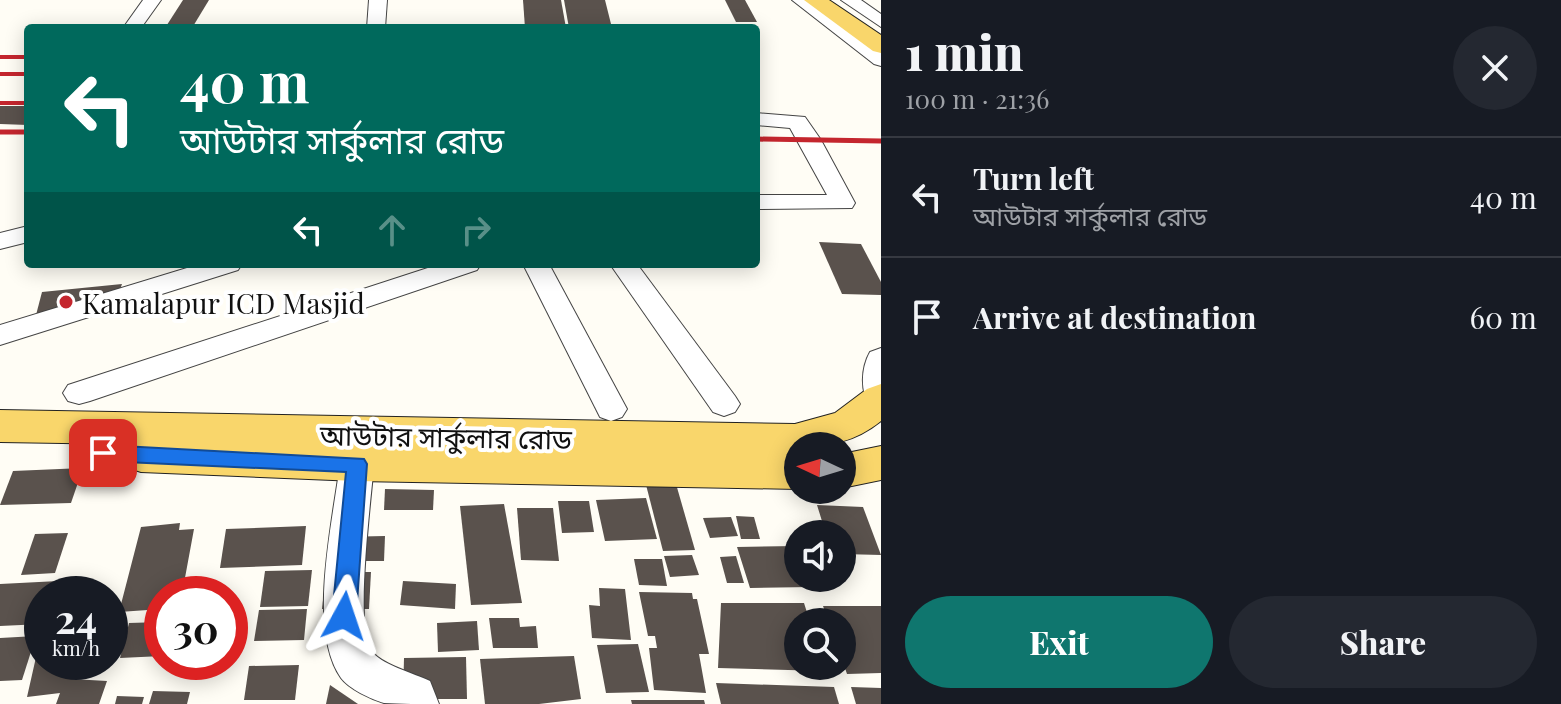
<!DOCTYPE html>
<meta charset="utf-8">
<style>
:root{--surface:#171b24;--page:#242831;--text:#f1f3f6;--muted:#9ea1a6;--line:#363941;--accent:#0f766e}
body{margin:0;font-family:"Playfair Display","Noto Sans Bengali",serif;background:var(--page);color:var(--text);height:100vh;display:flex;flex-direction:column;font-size:30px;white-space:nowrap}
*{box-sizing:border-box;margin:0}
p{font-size:26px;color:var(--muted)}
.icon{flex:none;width:44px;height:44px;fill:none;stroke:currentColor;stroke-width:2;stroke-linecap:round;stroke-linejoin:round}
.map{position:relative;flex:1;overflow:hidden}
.sheet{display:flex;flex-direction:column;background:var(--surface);width:680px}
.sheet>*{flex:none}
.banner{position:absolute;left:24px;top:24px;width:736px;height:244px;border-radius:8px;box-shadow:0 4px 20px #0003;background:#00695c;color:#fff;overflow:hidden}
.needle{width:52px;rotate:274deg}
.controls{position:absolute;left:784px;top:432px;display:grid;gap:16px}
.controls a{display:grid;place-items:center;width:72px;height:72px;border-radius:50%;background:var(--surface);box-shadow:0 4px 20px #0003;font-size:40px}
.speed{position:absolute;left:24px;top:576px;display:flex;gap:16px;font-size:40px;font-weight:700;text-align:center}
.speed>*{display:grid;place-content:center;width:104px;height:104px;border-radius:50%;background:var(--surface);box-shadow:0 4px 20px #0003;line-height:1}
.speed small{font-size:20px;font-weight:400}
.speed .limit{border:12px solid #d22;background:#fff;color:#111}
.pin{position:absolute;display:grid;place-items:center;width:68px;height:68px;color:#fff;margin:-34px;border-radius:16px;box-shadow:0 4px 12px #0006}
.me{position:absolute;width:88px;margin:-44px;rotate:5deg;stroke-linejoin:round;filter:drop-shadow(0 0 6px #0008)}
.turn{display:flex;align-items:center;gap:28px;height:168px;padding:0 24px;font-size:36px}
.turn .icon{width:104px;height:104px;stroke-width:2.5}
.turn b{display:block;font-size:56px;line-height:68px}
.lanes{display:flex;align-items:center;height:76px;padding:0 24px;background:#0003;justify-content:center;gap:40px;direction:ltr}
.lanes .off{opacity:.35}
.round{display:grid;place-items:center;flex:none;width:84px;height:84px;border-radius:42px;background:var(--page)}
.overview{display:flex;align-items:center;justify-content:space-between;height:136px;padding:0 24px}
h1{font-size:48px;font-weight:800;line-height:60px}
.button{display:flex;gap:16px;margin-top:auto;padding:16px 24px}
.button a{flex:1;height:92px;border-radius:48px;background:var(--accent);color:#fff;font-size:32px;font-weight:800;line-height:92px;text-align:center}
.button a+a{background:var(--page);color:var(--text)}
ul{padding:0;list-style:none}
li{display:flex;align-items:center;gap:24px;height:120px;padding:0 24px;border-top:2px solid var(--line)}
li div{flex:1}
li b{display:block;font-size:30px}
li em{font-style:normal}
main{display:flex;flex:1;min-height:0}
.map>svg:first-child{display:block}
.building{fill:#5a524d}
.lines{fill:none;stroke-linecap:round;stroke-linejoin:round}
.minor-casing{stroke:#444;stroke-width:2}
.major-casing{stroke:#222;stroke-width:2}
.minor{fill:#fff;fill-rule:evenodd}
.major{fill:#f9d66b;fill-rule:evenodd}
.rail-far1{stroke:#c4262e;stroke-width:4}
.rail{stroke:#c4262e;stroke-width:5}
.route{fill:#1a73e8;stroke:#114b97;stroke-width:2}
.poi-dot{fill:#c4262e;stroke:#fff;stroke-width:3}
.labels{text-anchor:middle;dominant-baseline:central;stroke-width:8;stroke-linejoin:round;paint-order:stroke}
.poi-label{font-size:28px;fill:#111;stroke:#fff;text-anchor:start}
.street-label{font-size:28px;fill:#111;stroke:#fff}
</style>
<main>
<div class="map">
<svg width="881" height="704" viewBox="0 0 881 704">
<rect width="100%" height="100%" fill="#fffdf5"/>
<!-- building -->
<g class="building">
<polygon points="183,0 209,0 192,28 165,28"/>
<polygon points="523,0 561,0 566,28 525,28"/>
<polygon points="564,0 605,0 612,28 569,28"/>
<polygon points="725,0 745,0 757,22 736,22"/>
<polygon points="0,106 28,106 28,125 0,124"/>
<polygon points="819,242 861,244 881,282 881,295 842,294"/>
<polygon points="122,284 112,312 36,315 42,292"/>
<polygon points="83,468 71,503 0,505 13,471"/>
<polygon points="644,477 674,477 695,550 663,551"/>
<polygon points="385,489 434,490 433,510 384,510"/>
<polygon points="646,498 657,539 605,541 596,500"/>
<polygon points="558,501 589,501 594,532 562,533"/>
<polygon points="504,504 522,603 471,605 460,506"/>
<polygon points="817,505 863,507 881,555 842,554 842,534 826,534"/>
<polygon points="517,508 553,508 559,561 521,560"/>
<polygon points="736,516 754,517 760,539 741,539"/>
<polygon points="731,517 738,536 710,538 703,518"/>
<polygon points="180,523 179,530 194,529 182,594 162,594 162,609 119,612 141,527"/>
<polygon points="306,526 302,565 220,568 226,529"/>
<polygon points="68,533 55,573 21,575 35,534"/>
<polygon points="385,536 384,561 336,561 338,537"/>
<polygon points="797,546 798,578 808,578 811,587 750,588 737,547"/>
<polygon points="692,555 699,575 670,577 664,556"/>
<polygon points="736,556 744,583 727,583 720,557"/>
<polygon points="634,559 662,559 667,586 639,585"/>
<polygon points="312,570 308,606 260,607 265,571"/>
<polygon points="326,572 371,572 369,609 322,609"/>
<polygon points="78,580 74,594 42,594 42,624 0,626 0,584"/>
<polygon points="403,581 456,584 455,609 400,605"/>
<polygon points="599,588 625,589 631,640 592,638 589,605 600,606"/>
<polygon points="639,592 692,593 693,599 697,599 709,654 699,654 706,693 654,690 649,648 657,648 655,636 648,636"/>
<polygon points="721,603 804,603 810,622 798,622 798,666 823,666 824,671 718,668"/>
<polygon points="823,606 881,606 881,673 847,674 842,659 842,622 829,622"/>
<polygon points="307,609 304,640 254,641 259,610"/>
<polygon points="489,618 519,618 520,627 536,626 538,648 493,648"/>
<polygon points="477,621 479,650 438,652 437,623"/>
<polygon points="162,622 162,656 120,658 129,623"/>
<polygon points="36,636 22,680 0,681 0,638"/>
<polygon points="42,643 42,662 76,662 72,679 107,681 99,704 56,704 60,693 27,697 39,644"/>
<polygon points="638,644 649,692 606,693 597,645"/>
<polygon points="574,656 581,699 539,704 485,704 480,659"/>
<polygon points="466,657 467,699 403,699 404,658"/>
<polygon points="299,665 295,700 244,700 249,666"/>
<polygon points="716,683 834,687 839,704 721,704"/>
<polygon points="330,685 358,704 326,704"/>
<polygon points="851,687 881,688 881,704 856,704"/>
<polygon points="153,691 190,692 187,704 149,704"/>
<polygon points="117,696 144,697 142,704 115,704"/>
<polygon points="631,700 704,700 705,704 632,704"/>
</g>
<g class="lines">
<defs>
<g id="minor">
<polygon points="143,0 161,0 141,28 123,28"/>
<polygon points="369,0 387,0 385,28 367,28"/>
<polygon points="792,0 812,0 881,51 881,66 874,64"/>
<polygon points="841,0 861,0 881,14 881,27"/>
<polygon points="756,113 805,117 821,140 855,203 852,208 756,209 756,195 827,195 790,128 756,125"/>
<polygon points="28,226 28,242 0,249 0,233"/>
<polygon points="200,264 242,264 238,270 0,345 0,325"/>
<polygon points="440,264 481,264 477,270 90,401 79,404 68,401 63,393 68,385"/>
<polygon points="523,264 549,264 627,409 622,417 611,421 600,417"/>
<polygon points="610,264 637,264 735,396 740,404 735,412 724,416 713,412"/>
<path d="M881,348V411L870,407C860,391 861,368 870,352Z"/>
<path d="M357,451L369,454L374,464C371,498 355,624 370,649C380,665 414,673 430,681L439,704C423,704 400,704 384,703C371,699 349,689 341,678C307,629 333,521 340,464L345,454Z"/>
</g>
<g id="major">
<polygon points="804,0 829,0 881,35 881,53 873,51"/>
<path d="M881,384V421C855,442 831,446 798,446V489L357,481L141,472L126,467L120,455L125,444L0,442V410L795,424L835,413L867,389Z"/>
<polygon points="881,446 881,480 842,488 842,454"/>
</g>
</defs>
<!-- minor casing -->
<use href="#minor" class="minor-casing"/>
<!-- major casing -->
<use href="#major" class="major-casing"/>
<!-- minor -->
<use href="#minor" class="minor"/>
<!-- major -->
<use href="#major" class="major"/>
<!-- rail-far1 -->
<g class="rail-far1">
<polyline points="0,57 28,57"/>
<polyline points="0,74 28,74"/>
<polyline points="0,103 28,103"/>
</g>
<!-- rail -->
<g class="rail">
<polyline points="0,132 28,132"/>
<polyline points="756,139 881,141"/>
</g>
</g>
<!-- route -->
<polygon class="route" points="103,445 364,459 367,464 356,616 352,624 344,627 335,624 332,616 346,472 103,461 96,459 93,453 96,448"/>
<!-- markers -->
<circle class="poi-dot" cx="66" cy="302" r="8"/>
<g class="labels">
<!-- poi labels -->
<g class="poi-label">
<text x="82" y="302">Kamalapur ICD Masjid</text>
</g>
<!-- street labels -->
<g class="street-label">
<text transform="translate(446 436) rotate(1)">আউটার সার্কুলার রোড</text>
</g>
</g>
</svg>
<div class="controls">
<a><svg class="needle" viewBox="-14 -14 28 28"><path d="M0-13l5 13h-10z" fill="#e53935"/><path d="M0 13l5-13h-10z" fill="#9ea1a6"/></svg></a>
<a><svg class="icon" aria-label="sound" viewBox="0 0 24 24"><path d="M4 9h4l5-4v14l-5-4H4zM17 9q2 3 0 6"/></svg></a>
<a><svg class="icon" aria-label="search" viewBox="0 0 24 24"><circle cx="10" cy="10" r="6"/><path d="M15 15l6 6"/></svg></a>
</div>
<div class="speed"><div>24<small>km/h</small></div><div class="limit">30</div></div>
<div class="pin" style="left:103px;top:453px;background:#d93025"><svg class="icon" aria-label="arrive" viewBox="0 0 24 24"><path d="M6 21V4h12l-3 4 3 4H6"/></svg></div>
<svg class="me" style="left:344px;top:616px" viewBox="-20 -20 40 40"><path d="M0-17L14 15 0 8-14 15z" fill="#1a73e8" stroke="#fff" stroke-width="4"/></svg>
<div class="banner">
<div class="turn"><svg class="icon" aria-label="left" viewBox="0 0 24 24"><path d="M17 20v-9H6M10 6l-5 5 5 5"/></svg><div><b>40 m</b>আউটার সার্কুলার রোড</div></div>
<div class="lanes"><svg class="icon" aria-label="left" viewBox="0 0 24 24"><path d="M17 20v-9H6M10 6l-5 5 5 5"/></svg><svg class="icon off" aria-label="ahead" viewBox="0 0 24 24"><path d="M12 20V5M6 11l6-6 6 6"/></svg><svg class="icon off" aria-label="right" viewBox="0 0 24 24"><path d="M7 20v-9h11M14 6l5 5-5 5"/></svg></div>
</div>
</div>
<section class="sheet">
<div class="overview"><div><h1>1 min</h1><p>100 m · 21:36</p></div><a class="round"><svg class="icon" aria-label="close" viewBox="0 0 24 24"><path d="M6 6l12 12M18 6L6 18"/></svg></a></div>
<ul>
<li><svg class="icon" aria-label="left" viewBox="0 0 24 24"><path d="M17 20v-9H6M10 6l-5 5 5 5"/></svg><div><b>Turn left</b><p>আউটার সার্কুলার রোড</p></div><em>40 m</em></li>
<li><svg class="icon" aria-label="arrive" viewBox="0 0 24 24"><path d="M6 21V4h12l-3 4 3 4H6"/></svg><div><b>Arrive at destination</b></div><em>60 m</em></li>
</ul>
<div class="button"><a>Exit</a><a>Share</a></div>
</section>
</main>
